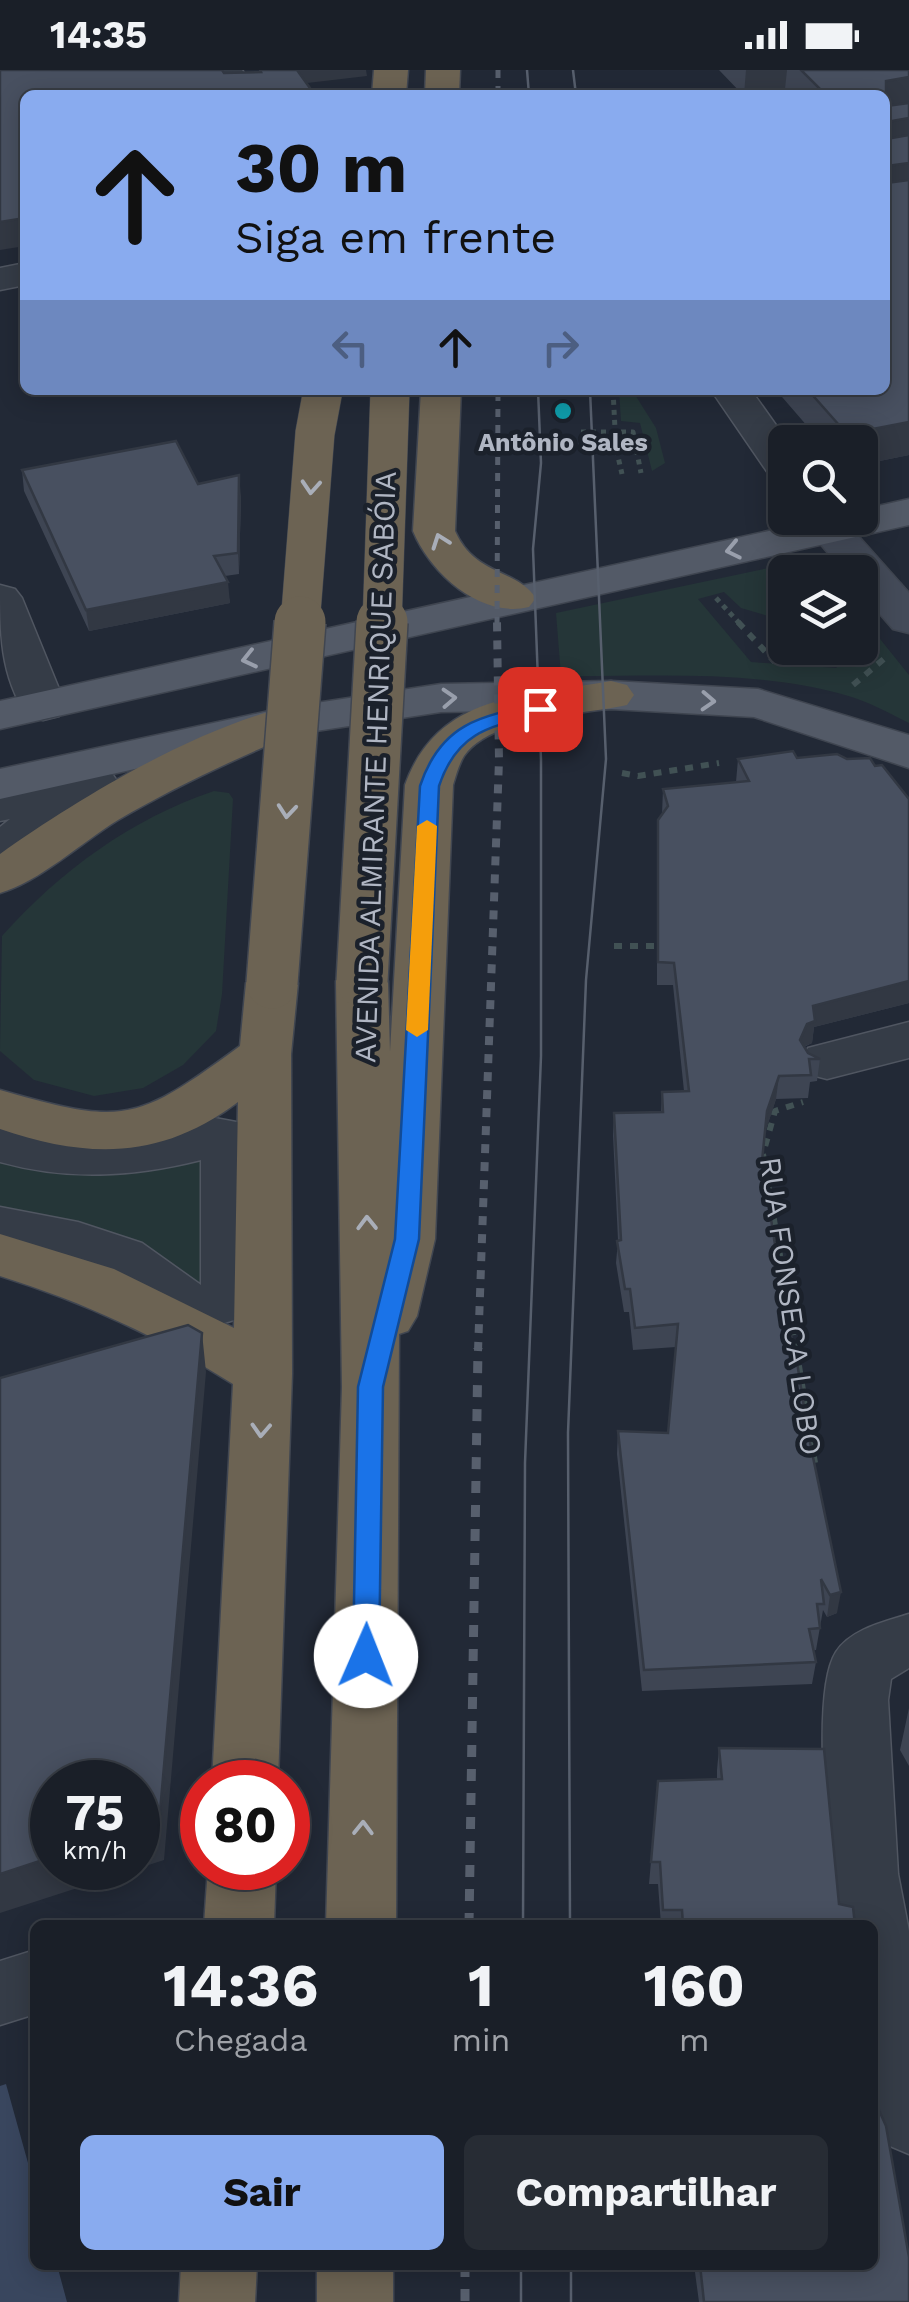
<!DOCTYPE html>
<html lang="pt">
<meta charset="utf-8">
<style>
:root{--surface:#1a1f28;--page:#272c34;--text:#f1f3f6;--muted:#9fa2a8;--line:#383d45;--accent:#89abef}
body{margin:0;font-family:"Work Sans",sans-serif;background:var(--page);color:var(--text);height:100vh;display:flex;flex-direction:column;font-size:38px;white-space:nowrap}
*{box-sizing:border-box;margin:0}
p{font-size:32px;color:var(--muted)}
.icon{flex:none;width:55px;height:55px;fill:none;stroke:currentColor;stroke-width:2;stroke-linecap:round;stroke-linejoin:round}
.map{position:relative;flex:1;overflow:hidden}
.panel{position:absolute;left:30px;top:1850px;width:848px;height:350px;display:flex;flex-direction:column;background:var(--surface);border-radius:15px;box-shadow:0 5px 25px #0003,0 0 0 2px var(--line)}
.panel>*{flex:none}
.hud{position:absolute;left:20px;top:20px;width:870px;height:305px;border-radius:15px;box-shadow:0 5px 25px #0003,0 0 0 2px var(--line);background:#89abef;color:#111;overflow:hidden}
.buttons{position:absolute;left:768px;top:355px;display:grid;gap:20px}
.buttons a{display:grid;place-items:center;width:110px;height:110px;border-radius:15px;background:var(--surface);box-shadow:0 5px 25px #0003,0 0 0 2px var(--line);font-size:50px}
.speed{position:absolute;left:30px;top:1690px;display:flex;gap:20px;font-size:50px;font-weight:700;text-align:center}
.speed>*{display:grid;place-content:center;width:130px;height:130px;border-radius:50%;background:var(--surface);box-shadow:0 5px 25px #0003,0 0 0 2px var(--line);line-height:1}
.speed small{font-size:25px;font-weight:400}
.speed .limit{border:15px solid #d22;background:#fff;color:#111}
.pin{position:absolute;display:grid;place-items:center;width:85px;height:85px;color:#fff;margin:-42px;border-radius:20px;box-shadow:0 5px 15px #0006}
.me{position:absolute;width:110px;margin:-55px;rotate:1deg;stroke-linejoin:round;filter:drop-shadow(0 0 8px #0008)}
.turn{display:flex;align-items:center;gap:35px;height:210px;padding:0 50px;font-size:45px}
.turn .icon{width:130px;height:130px;stroke-width:2.5}
.turn b{display:block;font-size:70px;line-height:85px}
.lanes{display:flex;align-items:center;height:95px;padding:0 50px;background:#0003;justify-content:center;gap:50px;direction:ltr}
.lanes .off{opacity:.35}
.eta{display:flex;justify-content:space-evenly;align-items:center;height:170px;text-align:center}
.eta b{font-size:60px;font-weight:700;line-height:70px}
.primary-button{display:flex;gap:20px;margin-top:auto;padding:20px 50px}
.primary-button a{flex:1;height:115px;border-radius:15px;background:var(--accent);color:#111;font-size:40px;font-weight:700;line-height:115px;text-align:center}
.primary-button a+a{background:var(--page);color:var(--text)}
.status{display:flex;justify-content:space-between;align-items:center;height:70px;padding:0 50px;background:var(--surface);direction:ltr}
.status svg{height:28px;fill:currentColor}
.map>svg:first-child{display:block}
.green{fill:#253638}
.water{fill:#39465e}
.lines{fill:none;stroke-linecap:round;stroke-linejoin:round}
.street-casing{stroke:#505661;stroke-width:3}
.secondary-casing{stroke:#3f4550;stroke-width:3}
.primary-casing{stroke:#3f4550;stroke-width:3}
.highway-casing{stroke:#404651;stroke-width:3}
.path-far2{stroke:#415154;stroke-width:5;stroke-dasharray:5 5;stroke-linecap:butt}
.path-far1{stroke:#415154;stroke-width:6;stroke-dasharray:8 8;stroke-linecap:butt}
.path{stroke:#415154;stroke-width:8;stroke-dasharray:9 9;stroke-linecap:butt}
.street{fill:#353c47;fill-rule:evenodd}
.secondary{fill:#444b59;fill-rule:evenodd}
.primary{fill:#535a67;fill-rule:evenodd}
.highway{fill:#6c6353;fill-rule:evenodd}
.tram{stroke:#575f6d;stroke-width:2.5}
.rail-far2{stroke:#575f6d;stroke-width:5;stroke-dasharray:8 8;stroke-linecap:butt}
.rail-far1{stroke:#575f6d;stroke-width:8;stroke-dasharray:9 9;stroke-linecap:butt}
.rail{stroke:#575f6d;stroke-width:9;stroke-dasharray:12 12;stroke-linecap:butt}
.highway-bridge-far1-casing{stroke:#404651;stroke-width:40;stroke-linecap:butt}
.highway-bridge-casing{stroke:#404651;stroke-width:54;stroke-linecap:butt}
.highway-bridge-far1{stroke:#6c6353;stroke-width:39}
.highway-bridge{stroke:#6c6353;stroke-width:51}
.wall{fill:#3e4553}
.shaded-wall{fill:#323843}
.building{fill:#485060;stroke:#323843;stroke-width:2.5}
.oneway{stroke:#a9aeb8}
.oneway2{stroke:#999fac}
.route{fill:#1a73e8;stroke:#114b97;stroke-width:2.5}
.slow{fill:#f59e0b}
.culture-dot{fill:#0f9aa8;stroke:#1b212b;stroke-width:4}
.labels{text-anchor:middle;dominant-baseline:central;stroke-width:9;stroke-linejoin:round;paint-order:stroke}
.far-poi-label{font-size:25px;font-weight:bold;fill:#b0b6c3;stroke:#1b212b}
.street-label{font-size:30px;fill:#b0b6c3;stroke:#1b212b}
</style>
<div class="status"><b>14:35</b><svg viewBox="0 0 49 12"><path d="M0 12V9h3v3zM5 12V6h3v6zM10 12V3h3v9zM15 12V0h3v12zM26 1h20v11H26zM47 4h2v5h-2z"/></svg></div>
<div class="map">
<svg width="909" height="2232" viewBox="0 0 909 2232">
<rect width="100%" height="100%" fill="#222936"/>
<!-- green -->
<g class="green">
<polygon points="619,320 632,320 656,358 665,393 652,401 640,353 621,351"/>
<path d="M792,493L822,497L826,502H785V551L741,538L724,522L698,529L751,592L837,598L820,578H860V544L909,605V653C889,643 867,631 845,625C754,599 654,607 561,606L556,543Z"/>
<path d="M214,721L229,723L233,729L222,924L216,961L183,995L143,1018L94,1026L34,1010L0,981L2,866C60,801 131,749 214,721Z"/>
<polygon points="202,1085 206,1221 0,1143 0,1086"/>
</g>
<!-- water -->
<polygon class="water" points="6,2014 35,2118 35,2195 57,2195 67,2232 0,2232 0,2016"/>
<g class="lines">
<defs>
<g id="street">
<polygon points="208,0 242,0 260,25 226,25"/>
<polygon points="25,193 25,215 0,220 0,198"/>
<polygon points="711,320 751,320 788,372 785,372 785,409 770,406"/>
<path d="M0,515L15,519L22,528L66,636L59,646L43,650L27,646C0,605 0,562 0,515Z"/>
<path d="M96,700L113,705L120,715C108,732 20,791 0,796V757L10,749L0,751V721Z"/>
<polygon points="909,952 909,988 827,1009 808,1004 801,991 808,978"/>
<path d="M215,1048L247,1054L255,1068L259,1229L250,1244C214,1259 181,1264 148,1239C134,1227 122,1213 105,1205C74,1188 35,1183 0,1177V1137L78,1152L142,1173L201,1215V1090C133,1107 68,1111 0,1092V1054C73,1074 142,1066 215,1048Z"/>
<path d="M909,1544V1598L891,1609L888,1630L898,1804L909,1861V2084L883,2073L873,2049L872,1855H839C830,1802 809,1624 836,1582C851,1559 884,1552 909,1544Z"/>
<polygon points="35,1880 35,1944 0,1955 0,1891"/>
</g>
<polygon id="secondary" points="834,448 844,450 909,523 909,563 893,559 860,521 860,502 844,502 808,459 814,450"/>
<g id="primary">
<polygon points="909,429 909,455 0,659 0,631 827,448 860,448 860,440"/>
<polygon points="611,611 758,619 909,665 909,698 754,647 611,639 441,642 283,666 0,729 0,699 283,638 441,614"/>
</g>
<g id="highway">
<polygon points="374,0 408,0 406,25 372,25"/>
<polygon points="426,0 460,0 459,25 425,25"/>
<path d="M421,320H461L455,461C475,506 515,498 536,528L529,537C481,549 430,503 413,461Z"/>
<path d="M611,611L627,615L634,625L627,635C584,645 491,646 464,686C459,694 456,705 453,715L435,1169L417,1246L408,1261L399,1264L396,1855H326L342,1317L336,911L344,899L362,894L380,899L388,911L390,982L405,715C438,622 527,626 611,611Z"/>
<path d="M283,638L299,642L306,652L299,662C237,688 176,716 118,750C82,772 39,812 0,823V784C77,729 191,661 283,638Z"/>
<path d="M272,896L290,901L298,913L291,984L292,1304L278,1712H212L233,1314C157,1266 86,1233 0,1206V1164L114,1199L234,1258L238,1032C161,1090 88,1089 0,1059V1020C125,1056 136,1052 240,976L246,913L254,901Z"/>
<polygon points="208,1798 276,1798 274,1855 204,1855"/>
<polygon points="181,2195 257,2195 255,2232 179,2232"/>
<rect x="317" y="2195" width="76" height="37"/>
</g>
</defs>
<!-- street casing -->
<use href="#street" class="street-casing"/>
<!-- secondary casing -->
<use href="#secondary" class="secondary-casing"/>
<!-- primary casing -->
<use href="#primary" class="primary-casing"/>
<!-- highway casing -->
<use href="#highway" class="highway-casing"/>
<!-- path-far2 -->
<g class="path-far2">
<polyline points="613,320 616,378 622,404"/>
<polyline points="581,362 633,362 641,403"/>
<polyline points="716,528 741,555"/>
</g>
<!-- path-far1 -->
<g class="path-far1">
<polyline points="738,552 775,592"/>
<polyline points="768,584 799,578"/>
<polyline points="853,615 885,588"/>
<polyline points="622,703 638,706 719,693"/>
<polyline points="614,876 665,876"/>
<polyline points="796,1281 763,1084 775,1041 803,1032"/>
</g>
<!-- path -->
<polyline class="path" points="795,1278 814,1393"/>
<!-- street -->
<use href="#street" class="street"/>
<!-- secondary -->
<use href="#secondary" class="secondary"/>
<!-- primary -->
<use href="#primary" class="primary"/>
<!-- highway -->
<use href="#highway" class="highway"/>
<!-- tram -->
<g class="tram">
<polyline points="527,0 529,25"/>
<polyline points="573,0 576,25"/>
<polyline points="523,1855 525,1393 541,986 541,690 533,479 541,393 538,320"/>
<polyline points="570,1855 568,1363 586,910 606,689 590,320"/>
<polyline points="521,2195 521,2232"/>
<polyline points="571,2195 571,2232"/>
</g>
<!-- rail-far2 -->
<g class="rail-far2">
<polyline points="498,0 498,25"/>
<polyline points="497,555 498,320"/>
</g>
<!-- rail-far1 -->
<polyline class="rail-far1" points="478,1281 499,690 497,552"/>
<!-- rail -->
<g class="rail">
<polyline points="469,1855 478,1278"/>
<polyline points="465,2195 465,2232"/>
</g>
<defs>
<g id="highway-bridge-far1">
<polyline points="300,555 315,363 323,320"/>
<polyline points="382,555 390,320"/>
</g>
<g id="highway-bridge">
<polyline points="362,911 382,552"/>
<polyline points="272,913 300,552"/>
</g>
</defs>
<!-- highway-bridge-far1 casing -->
<use href="#highway-bridge-far1" class="highway-bridge-far1-casing"/>
<!-- highway-bridge casing -->
<use href="#highway-bridge" class="highway-bridge-casing"/>
<!-- highway-bridge-far1 -->
<use href="#highway-bridge-far1" class="highway-bridge-far1"/>
<!-- highway-bridge -->
<use href="#highway-bridge" class="highway-bridge"/>
</g>
<!-- wall -->
<g class="wall">
<polygon points="719,0 909,0 909,385 860,395 860,372 821,372 776,320 885,320 885,25 792,25 785,19 743,25"/>
<polygon points="22,400 198,414 241,426 239,504 225,506 230,533 89,561 24,421"/>
<polygon points="797,688 847,689 875,696 909,729 909,933 814,957 812,973 804,977 808,983 820,989 817,1011 810,1012 808,1028 776,1029 765,1062 762,1091 787,1252 837,1543 827,1547 823,1540 816,1580 813,1580 816,1592 812,1614 642,1621 617,1384 618,1361 668,1363 676,1277 633,1280 629,1242 624,1242 616,1193 618,1170 613,1065 614,1043 661,1042 662,1022 684,1021 673,915 657,915 657,773 658,750 662,744 663,719 736,712 738,689"/>
<polygon points="909,1638 909,1696 900,1680"/>
<polygon points="719,1678 839,1834 855,1855 661,1855 658,1814 649,1814 658,1711 717,1709 717,1700"/>
<polygon points="874,2029 909,2232 699,2232 694,2195 872,2195"/>
</g>
<!-- shaded-wall -->
<g class="shaded-wall">
<polygon points="289,0 366,0 367,6 290,15"/>
<polygon points="746,0 787,0 785,19 744,25"/>
<polygon points="909,7 909,39 885,42 886,11"/>
<polygon points="909,48 909,80 885,83 886,52"/>
<polygon points="909,93 909,125 885,128 886,96"/>
<polygon points="25,148 25,176 0,180 0,152"/>
<polygon points="909,352 909,385 860,395 860,372 847,372 847,364"/>
<polygon points="239,405 241,426 239,504 238,483"/>
<polygon points="228,512 230,533 89,561 86,540"/>
<polygon points="909,911 909,933 814,957 812,973 805,976 798,993 800,970 813,936"/>
<polygon points="779,1006 776,1029 765,1063 767,1041"/>
<polygon points="202,1263 206,1302 164,1790 0,1843 0,1804 52,1787 52,1798 138,1798 138,1760"/>
<polygon points="841,1522 837,1543 827,1547 830,1525"/>
</g>
<!-- building -->
<g class="building">
<polygon points="0,0 222,0 224,3 261,2 260,0 297,0 315,25 25,25 25,148 0,152"/>
<polygon points="801,0 909,0 909,7 886,11 886,36 909,33 909,48 886,52 886,69 909,65 909,93 886,96 886,113 909,110 909,352 847,364 808,320 885,320 885,25 826,25"/>
<polygon points="176,371 198,414 239,405 238,483 214,486 228,512 86,540 22,400"/>
<polygon points="793,681 797,688 837,684 847,689 870,688 875,696 882,695 909,729 909,911 813,936 815,951 807,954 800,970 808,983 820,989 809,989 811,1005 779,1006 767,1041 762,1091 787,1252 795,1279 808,1363 841,1522 830,1525 821,1509 824,1534 817,1534 820,1558 809,1559 816,1592 644,1600 618,1361 668,1363 678,1254 635,1258 630,1219 625,1219 617,1171 621,1170 614,1043 663,1042 662,1022 689,1021 674,893 658,892 658,750 668,736 663,719 749,711 738,689"/>
<polygon points="188,1255 202,1263 159,1753 138,1760 138,1712 52,1712 52,1787 0,1804 0,1308"/>
<polygon points="719,1678 824,1679 839,1834 853,1837 855,1855 683,1855 682,1840 663,1840 660,1792 651,1792 658,1711 722,1709"/>
<polygon points="872,1993 874,1993 874,2029 886,2056 909,2187 909,2232 704,2232 700,2195 872,2195"/>
</g>
<!-- one-way arrows -->
<defs><path id="oneway-chevron" d="M-2-3.5L2.5 0L-2 3.5" fill="none" stroke-width="1.6" stroke-linecap="round" stroke-linejoin="round" transform="scale(2.5)"/></defs>
<g class="oneway">
<use href="#oneway-chevron" transform="translate(311 417) rotate(94)"/>
<use href="#oneway-chevron" transform="translate(440 471) rotate(-110)"/>
<use href="#oneway-chevron" transform="translate(287 741) rotate(95)"/>
<use href="#oneway-chevron" transform="translate(367 1153) rotate(-91)"/>
<use href="#oneway-chevron" transform="translate(261 1360) rotate(93)"/>
<use href="#oneway-chevron" transform="translate(363 1758) rotate(-89)"/>
</g>
<g class="oneway2">
<use href="#oneway-chevron" transform="translate(733 480) rotate(168)"/>
<use href="#oneway-chevron" transform="translate(249 589) rotate(167)"/>
<use href="#oneway-chevron" transform="translate(449 628) rotate(-3)"/>
<use href="#oneway-chevron" transform="translate(708 631) rotate(3)"/>
</g>
<!-- route -->
<path class="route" d="M540,634L546,635V643C493,656 458,659 439,716L419,1169L383,1317L379,1586L375,1594L366,1597L357,1594L353,1586L358,1317L395,1169L420,716C441,653 480,646 540,634Z"/>
<!-- slow -->
<polygon class="slow" points="427,750 437,756 428,960 417,967 406,960 417,756"/>
<!-- markers -->
<circle class="culture-dot" cx="563" cy="341" r="10"/>
<g class="labels">
<!-- far-poi labels -->
<g class="far-poi-label">
<text x="563" y="372">Antônio Sales</text>
</g>
<!-- street labels -->
<g class="street-label">
<text transform="translate(375 697) rotate(-88)">AVENIDA ALMIRANTE HENRIQUE SABÓIA</text>
<text transform="translate(791 1236) rotate(82)">RUA FONSECA LOBO</text>
</g>
</g>
</svg>
<div class="buttons">
<a><svg class="icon" aria-label="search" viewBox="0 0 24 24"><circle cx="10" cy="10" r="6"/><path d="M15 15l6 6"/></svg></a>
<a><svg class="icon" aria-label="layers" viewBox="0 0 24 24"><path d="M12 4l9 5-9 5-9-5zM3 14l9 5 9-5"/></svg></a>
</div>
<div class="speed"><div>75<small>km/h</small></div><div class="limit">80</div></div>
<div class="pin" style="left:540px;top:639px;background:#d93025"><svg class="icon" aria-label="arrive" viewBox="0 0 24 24"><path d="M6 21V4h12l-3 4 3 4H6"/></svg></div>
<svg class="me" style="left:366px;top:1586px" viewBox="-20 -20 40 40"><circle r="19" fill="#fff"/><path d="M0-13L10 11 0 6-10 11z" fill="#1a73e8"/></svg>
<div class="hud">
<div class="turn"><svg class="icon" aria-label="ahead" viewBox="0 0 24 24"><path d="M12 20V5M6 11l6-6 6 6"/></svg><div><b>30 m</b>Siga em frente</div></div>
<div class="lanes"><svg class="icon off" aria-label="left" viewBox="0 0 24 24"><path d="M17 20v-9H6M10 6l-5 5 5 5"/></svg><svg class="icon" aria-label="ahead" viewBox="0 0 24 24"><path d="M12 20V5M6 11l6-6 6 6"/></svg><svg class="icon off" aria-label="right" viewBox="0 0 24 24"><path d="M7 20v-9h11M14 6l5 5-5 5"/></svg></div>
</div>
<section class="panel">
<div class="eta">
<div><b>14:36</b><p>Chegada</p></div>
<div><b>1</b><p>min</p></div>
<div><b>160</b><p>m</p></div>
</div>
<div class="primary-button"><a>Sair</a><a>Compartilhar</a></div>
</section>
</div>
